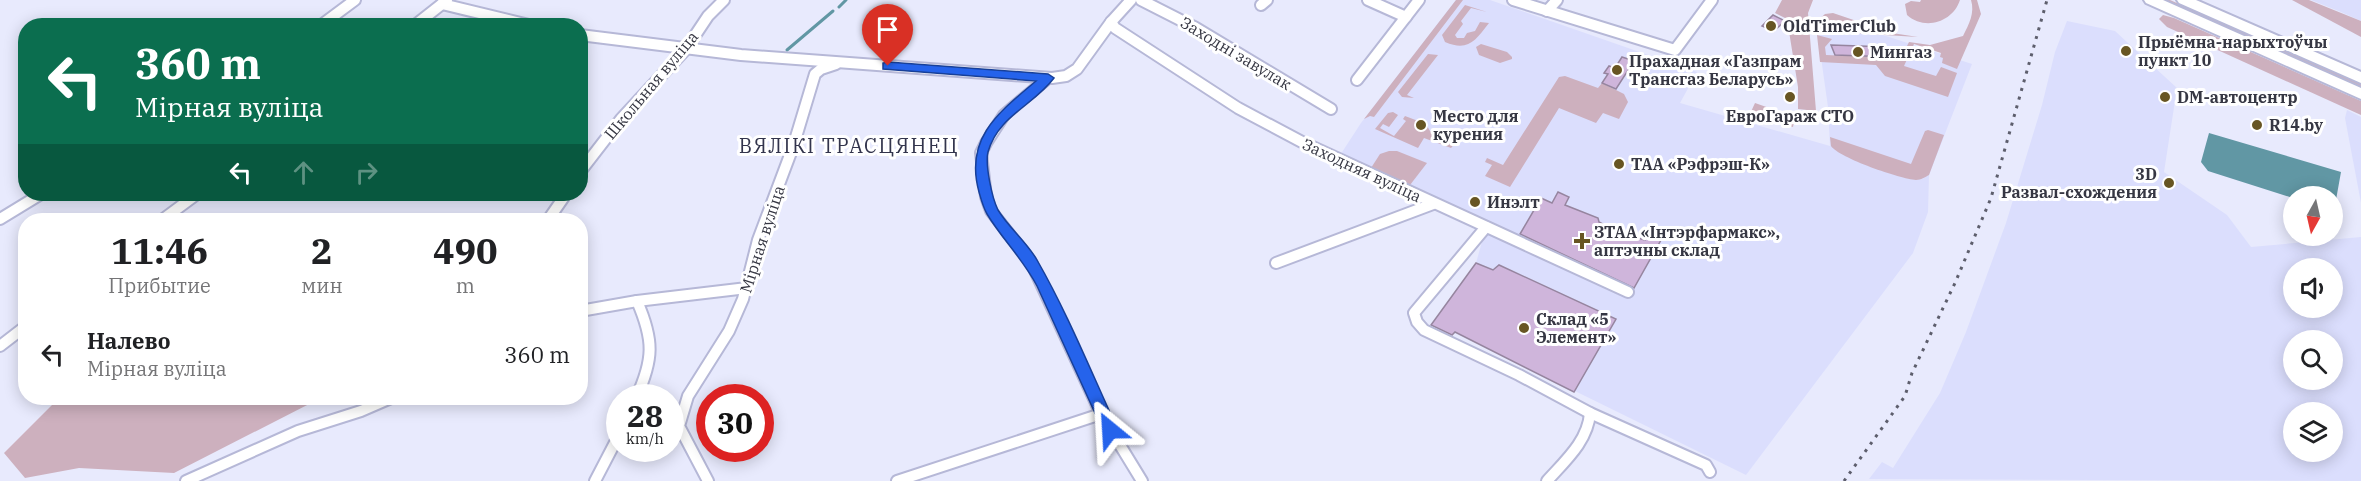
<!DOCTYPE html>
<html lang="ru">
<meta charset="utf-8">
<style>
:root{--surface:#fff;--page:#f6f6f6;--text:#202124;--muted:#757577}
body{margin:0;font-family:"IBM Plex Serif",serif;background:var(--page);color:var(--text);height:100vh;display:flex;flex-direction:column;font-size:22px;white-space:nowrap}
*{box-sizing:border-box;margin:0}
p{font-size:20px;color:var(--muted)}
.icon{flex:none;width:33px;height:33px;fill:none;stroke:currentColor;stroke-width:2;stroke-linecap:round;stroke-linejoin:round}
.map{position:relative;flex:1;overflow:hidden}
.panel{position:absolute;left:18px;top:213px;width:570px;height:192px;display:flex;flex-direction:column;background:var(--surface);border-radius:24px;box-shadow:0 3px 15px #0003}
.panel>*{flex:none}
.hud{position:absolute;left:18px;top:18px;width:570px;height:183px;border-radius:24px;box-shadow:0 3px 15px #0003;background:#0b6e4f;color:#fff;overflow:hidden}
.needle{width:39px;rotate:188deg}
.fabs{position:absolute;left:2283px;top:186px;display:grid;gap:12px}
.fabs a{display:grid;place-items:center;width:60px;height:60px;border-radius:50%;background:var(--surface);box-shadow:0 3px 15px #0003;font-size:30px}
.speed{position:absolute;left:606px;top:384px;display:flex;gap:12px;font-size:30px;font-weight:700;text-align:center}
.speed>*{display:grid;place-content:center;width:78px;height:78px;border-radius:50%;background:var(--surface);box-shadow:0 3px 15px #0003;line-height:1}
.speed small{font-size:15px;font-weight:400}
.speed .limit{border:9px solid #d22;background:#fff;color:#111}
.pin{position:absolute;display:grid;place-items:center;width:51px;height:51px;color:#fff;margin:-62px -26px;border-radius:50% 50% 50% 0;rotate:-45deg;box-shadow:0 0 6px #0007}
.pin .icon{rotate:45deg}
.me{position:absolute;width:66px;margin:-33px;rotate:333deg;stroke-linejoin:round;filter:drop-shadow(0 0 4px #0008)}
.turn{display:flex;align-items:center;gap:21px;height:126px;padding:0 18px;font-size:27px}
.turn .icon{width:78px;height:78px;stroke-width:2.5}
.turn b{display:block;font-size:42px;line-height:51px}
.lanes{display:flex;align-items:center;height:57px;padding:0 18px;background:#0003;justify-content:center;gap:30px;direction:ltr}
.lanes .off{opacity:.35}
.eta{display:flex;justify-content:space-evenly;align-items:center;height:102px;text-align:center}
.eta b{font-size:36px;font-weight:700;line-height:42px}
ul{padding:0;list-style:none}
li{display:flex;align-items:center;gap:18px;height:78px;padding:0 18px}
li div{flex:1}
li b{display:block;font-size:22px}
li em{font-style:normal}
.map>svg:first-child{display:block}
.built{fill:#dbdefd;fill-rule:evenodd}
.green{fill:#cdb0be}
.water{fill:#6197a4}
.lines{fill:none;stroke-linecap:round;stroke-linejoin:round}
.stream{stroke:#6197a4;stroke-width:3}
.building{fill:#cfb5db;stroke:#96859f;stroke-width:1.5}
.minor-casing{stroke:#b6b8d7;stroke-width:14}
.highway-casing{stroke:#b6b8d7;stroke-width:4}
.minor{stroke:#fff;stroke-width:10}
.highway{fill:#fff;fill-rule:evenodd}
.rail{stroke:#5d5e6c;stroke-width:3;stroke-dasharray:3 6;stroke-linecap:butt}
.route{fill:#2563eb;stroke:#184099;stroke-width:1.5}
.poi-dot{fill:#675523;stroke:#fff;stroke-width:2}
.labels{text-anchor:middle;dominant-baseline:central;stroke-width:6;stroke-linejoin:round;paint-order:stroke}
.poi-label{font-size:16px;font-weight:bold;fill:#363743;stroke:#fff;text-anchor:start}
.street-label{font-size:16px;fill:#363743;stroke:#fff}
.quarter-label{font-size:20px;letter-spacing:1.5px;fill:#32344c;stroke:#fff}
</style>
<div class="map">
<svg width="2361" height="481" viewBox="0 0 2361 481">
<rect width="100%" height="100%" fill="#e8eafd"/>
<!-- built -->
<g class="built">
<polygon points="1456,0 1490,0 1697,72 1680,103 1830,146 1828,107 1816,22 1883,35 1972,64 1929,175 1928,212 1913,253 1746,475 1455,332 1452,335 1431,325 1476,263 1485,231 1335,163 1361,123"/>
<polygon points="2311,0 2361,0 2361,21 2341,12"/>
<path d="M2067,21L2115,31L2177,88L2164,172L2227,215L2251,247L2361,237V481L1869,479L1882,462L1893,468L1940,393L1966,332L2006,223L2042,105L2055,52ZM2332,268V308H2294V268ZM2332,340V380H2294V340ZM2294,412H2332V452H2294Z"/>
<polygon points="2347,110 2361,117 2361,203 2345,118"/>
</g>
<!-- green -->
<g class="green">
<polygon points="1456,0 1463,0 1374,117 1370,116 1364,119"/>
<polygon points="1782,0 1813,0 1808,13 1816,111 1798,109 1798,87 1787,19 1775,13"/>
<path d="M1921,0H1960C1953,22 1925,31 1907,15L1905,4L1911,1L1920,2Z"/>
<path d="M1971,0H1977L1981,14L1957,69L1942,63L1943,58L1940,57L1941,53L1914,44L1904,66L1936,76L1941,67L1957,73L1948,97L1885,76L1876,65L1820,62L1817,35L1832,39L1825,47L1826,55L1901,58L1909,42L1930,45L1963,36C1969,24 1975,13 1971,0Z"/>
<polygon points="2162,0 2170,0 2361,84 2361,88"/>
<polygon points="2292,0 2309,0 2361,21 2361,37"/>
<path d="M1465,5L1487,12L1471,8L1461,21L1463,24L1455,35L1457,38H1464L1467,33L1475,31L1480,22L1489,23C1475,41 1468,52 1445,42L1442,35Z"/>
<polygon points="1833,13 1892,33 1918,37 1851,33 1848,29 1829,28 1829,32 1817,31 1816,22 1825,14"/>
<polygon points="2163,15 2174,18 2361,101 2361,115 2167,27 2159,19"/>
<polygon points="1481,44 1507,52 1512,57 1512,59 1500,63 1479,55 1476,47"/>
<polygon points="1428,54 1438,55 1407,95 1414,98 1402,97 1398,92"/>
<polygon points="1565,76 1598,88 1602,83 1624,94 1628,102 1619,119 1603,113 1596,123 1559,108 1510,187 1485,176 1492,165 1485,162 1487,158 1503,165 1559,77"/>
<polygon points="1755,103 1795,117 1793,127 1749,116"/>
<polygon points="1393,112 1398,115 1389,127 1383,124 1380,128 1394,136 1406,121 1403,119 1405,116 1426,124 1430,131 1456,142 1451,148 1424,138 1418,148 1375,129 1388,113"/>
<path d="M1928,130L1944,135L1929,175C1925,177 1921,180 1916,180C1901,179 1839,158 1831,146L1830,137L1911,164L1925,131Z"/>
<polygon points="1389,151 1397,151 1427,163 1410,185 1371,168 1380,154"/>
<polygon points="106,398 329,398 313,402 174,473 79,468 25,478 4,453 56,401"/>
</g>
<!-- water -->
<polygon class="water" points="2209,133 2341,172 2334,211 2332,196 2293,198 2208,171 2201,162"/>
<g class="lines">
<!-- stream -->
<g class="stream">
<polyline points="839,7 846,0"/>
<polyline points="787,50 833,11"/>
</g>
</g>
<!-- building -->
<g class="building">
<polygon points="1773,15 1785,21 1774,31 1762,26"/>
<polygon points="1831,45 1888,47 1892,57 1835,55"/>
<polygon points="1622,57 1634,61 1616,89 1602,83 1608,74 1604,73 1609,66 1615,68"/>
<polygon points="1558,192 1569,197 1565,205 1598,218 1599,222 1608,227 1608,229 1645,240 1648,234 1661,240 1634,288 1520,234 1541,198 1552,203"/>
<polygon points="1476,263 1493,270 1499,265 1616,319 1574,392 1455,332 1452,335 1431,325"/>
</g>
<g class="lines">
<defs>
<g id="minor">
<polyline points="1141,0 1196,28 1331,109"/>
<polyline points="1368,0 1406,17"/>
<polyline points="1513,0 1675,50 1712,0"/>
<polyline points="442,4 533,26"/>
<polyline points="1261,5 1267,0"/>
<polyline points="1547,11 1557,0"/>
<polyline points="1111,22 1115,28 1238,108 1302,142 1628,292"/>
<polyline points="320,26 355,0"/>
<polyline points="414,26 447,0"/>
<polyline points="580,35 741,55 1052,78 1066,76 1077,69 1111,22 1131,0"/>
<polyline points="1048,78 1004,115 986,143 981,153 986,197 991,211 1031,262 1101,414 1142,481"/>
<polyline points="1357,80 1419,0"/>
<polyline points="580,172 621,119 686,49 708,16 724,0"/>
<polyline points="0,219 41,194"/>
<polyline points="162,220 197,194"/>
<polyline points="548,220 566,194"/>
<polyline points="1486,227 1414,313 1417,322 1424,330 1519,375 1590,413 1706,465 1710,472"/>
<polyline points="1276,263 1433,204"/>
<polyline points="637,301 747,288"/>
<path d="M580,311L637,301C654,340 654,359 636,398"/>
<polyline points="0,346 26,326"/>
<polyline points="186,481 298,431 361,411 391,398"/>
<polyline points="595,481 620,433"/>
<polyline points="708,481 679,426 688,396 729,331 743,299 758,240 793,147 815,74 821,69 836,64"/>
<polyline points="897,481 1101,414"/>
<path d="M1547,481C1565,461 1588,441 1590,413"/>
</g>
<g id="highway">
<polygon points="2144,0 2163,0 2361,88 2361,99 2146,3"/>
<polygon points="2177,0 2196,0 2361,72 2361,83 2179,3"/>
</g>
</defs>
<!-- minor casing -->
<use href="#minor" class="minor-casing"/>
<!-- highway casing -->
<use href="#highway" class="highway-casing"/>
<!-- minor -->
<use href="#minor" class="minor"/>
<!-- highway -->
<use href="#highway" class="highway"/>
<!-- rail -->
<polyline class="rail" points="1844,481 1905,396 1912,373 1955,283 1991,198 2047,0"/>
</g>
<!-- route -->
<path class="route" d="M888,62L1048,74L1054,78C1034,105 998,116 988,152C985,165 992,198 998,210C1009,228 1027,242 1037,260C1068,314 1092,374 1118,430L1115,435L1110,436L1105,435L1037,286C1023,259 1002,239 987,214C983,207 981,199 979,192C964,138 999,112 1036,81L883,69V63Z"/>
<!-- markers -->
<g class="poi-dot">
<circle cx="1771" cy="26" r="6"/>
<circle cx="2126" cy="51" r="6"/>
<circle cx="1858" cy="52" r="6"/>
<circle cx="1617" cy="70" r="6"/>
<circle cx="1790" cy="97" r="6"/>
<circle cx="2165" cy="97" r="6"/>
<circle cx="1421" cy="125" r="6"/>
<circle cx="2257" cy="125" r="6"/>
<circle cx="1619" cy="164" r="6"/>
<circle cx="2169" cy="183" r="6"/>
<circle cx="1475" cy="202" r="6"/>
<path d="M1579 232h6v6h6v6h-6v6h-6v-6h-6v-6h6z"/>
<circle cx="1524" cy="328" r="6"/>
</g>
<g class="labels">
<!-- poi labels -->
<g class="poi-label">
<text x="1783" y="26">OldTimerClub</text>
<text x="2138" y="42">Прыёмна-нарыхтоўчы<tspan x="2138" dy="18">пункт 10</tspan></text>
<text x="1870" y="52">Мингаз</text>
<text x="1629" y="61">Прахадная «Газпрам<tspan x="1629" dy="18">Трансгаз Беларусь»</tspan></text>
<text x="2177" y="97">DM-автоцентр</text>
<text x="1433" y="116">Место для<tspan x="1433" dy="18">курения</tspan></text>
<text x="1790" y="116" text-anchor="middle">ЕвроГараж СТО</text>
<text x="2269" y="125">R14.by</text>
<text x="1631" y="164">ТАА «Рэфрэш-К»</text>
<text x="2157" y="174" text-anchor="end">3D<tspan x="2157" dy="18">Развал-схождения</tspan></text>
<text x="1487" y="202">Инэлт</text>
<text x="1594" y="232">ЗТАА «Інтэрфармакс»,<tspan x="1594" dy="18">аптэчны склад</tspan></text>
<text x="1536" y="319">Склад «5<tspan x="1536" dy="18">Элемент»</tspan></text>
</g>
<!-- street labels -->
<g class="street-label">
<text transform="translate(1236 53) rotate(31)">Заходні завулак</text>
<text transform="translate(651 85) rotate(-50)">Школьная вуліца</text>
<text transform="translate(1362 170) rotate(25)">Заходняя вуліца</text>
<text transform="translate(762 239) rotate(-72)">Мірная вуліца</text>
</g>
<!-- quarter labels -->
<g class="quarter-label">
<text x="849" y="145">ВЯЛІКІ ТРАСЦЯНЕЦ</text>
</g>
</g>
</svg>
<div class="fabs">
<a><svg class="needle" viewBox="-14 -14 28 28"><path d="M0-13l5 13h-10z" fill="#e53935"/><path d="M0 13l5-13h-10z" fill="#757577"/></svg></a>
<a><svg class="icon" aria-label="sound" viewBox="0 0 24 24"><path d="M4 9h4l5-4v14l-5-4H4zM17 9q2 3 0 6"/></svg></a>
<a><svg class="icon" aria-label="search" viewBox="0 0 24 24"><circle cx="10" cy="10" r="6"/><path d="M15 15l6 6"/></svg></a>
<a><svg class="icon" aria-label="layers" viewBox="0 0 24 24"><path d="M12 4l9 5-9 5-9-5zM3 14l9 5 9-5"/></svg></a>
</div>
<div class="speed"><div>28<small>km/h</small></div><div class="limit">30</div></div>
<div class="pin" style="left:888px;top:66px;background:#d93025"><svg class="icon" aria-label="arrive" viewBox="0 0 24 24"><path d="M6 21V4h12l-3 4 3 4H6"/></svg></div>
<svg class="me" style="left:1110px;top:430px" viewBox="-20 -20 40 40"><path d="M0-17L14 15 0 8-14 15z" fill="#2563eb" stroke="#fff" stroke-width="4"/></svg>
<div class="hud">
<div class="turn"><svg class="icon" aria-label="left" viewBox="0 0 24 24"><path d="M17 20v-9H6M10 6l-5 5 5 5"/></svg><div><b>360 m</b>Мірная вуліца</div></div>
<div class="lanes"><svg class="icon" aria-label="left" viewBox="0 0 24 24"><path d="M17 20v-9H6M10 6l-5 5 5 5"/></svg><svg class="icon off" aria-label="ahead" viewBox="0 0 24 24"><path d="M12 20V5M6 11l6-6 6 6"/></svg><svg class="icon off" aria-label="right" viewBox="0 0 24 24"><path d="M7 20v-9h11M14 6l5 5-5 5"/></svg></div>
</div>
<section class="panel">
<div class="eta">
<div><b>11:46</b><p>Прибытие</p></div>
<div><b>2</b><p>мин</p></div>
<div><b>490</b><p>m</p></div>
</div>
<ul>
<li><svg class="icon" aria-label="left" viewBox="0 0 24 24"><path d="M17 20v-9H6M10 6l-5 5 5 5"/></svg><div><b>Налево</b><p>Мірная вуліца</p></div><em>360 m</em></li>
</ul>
</section>
</div>
